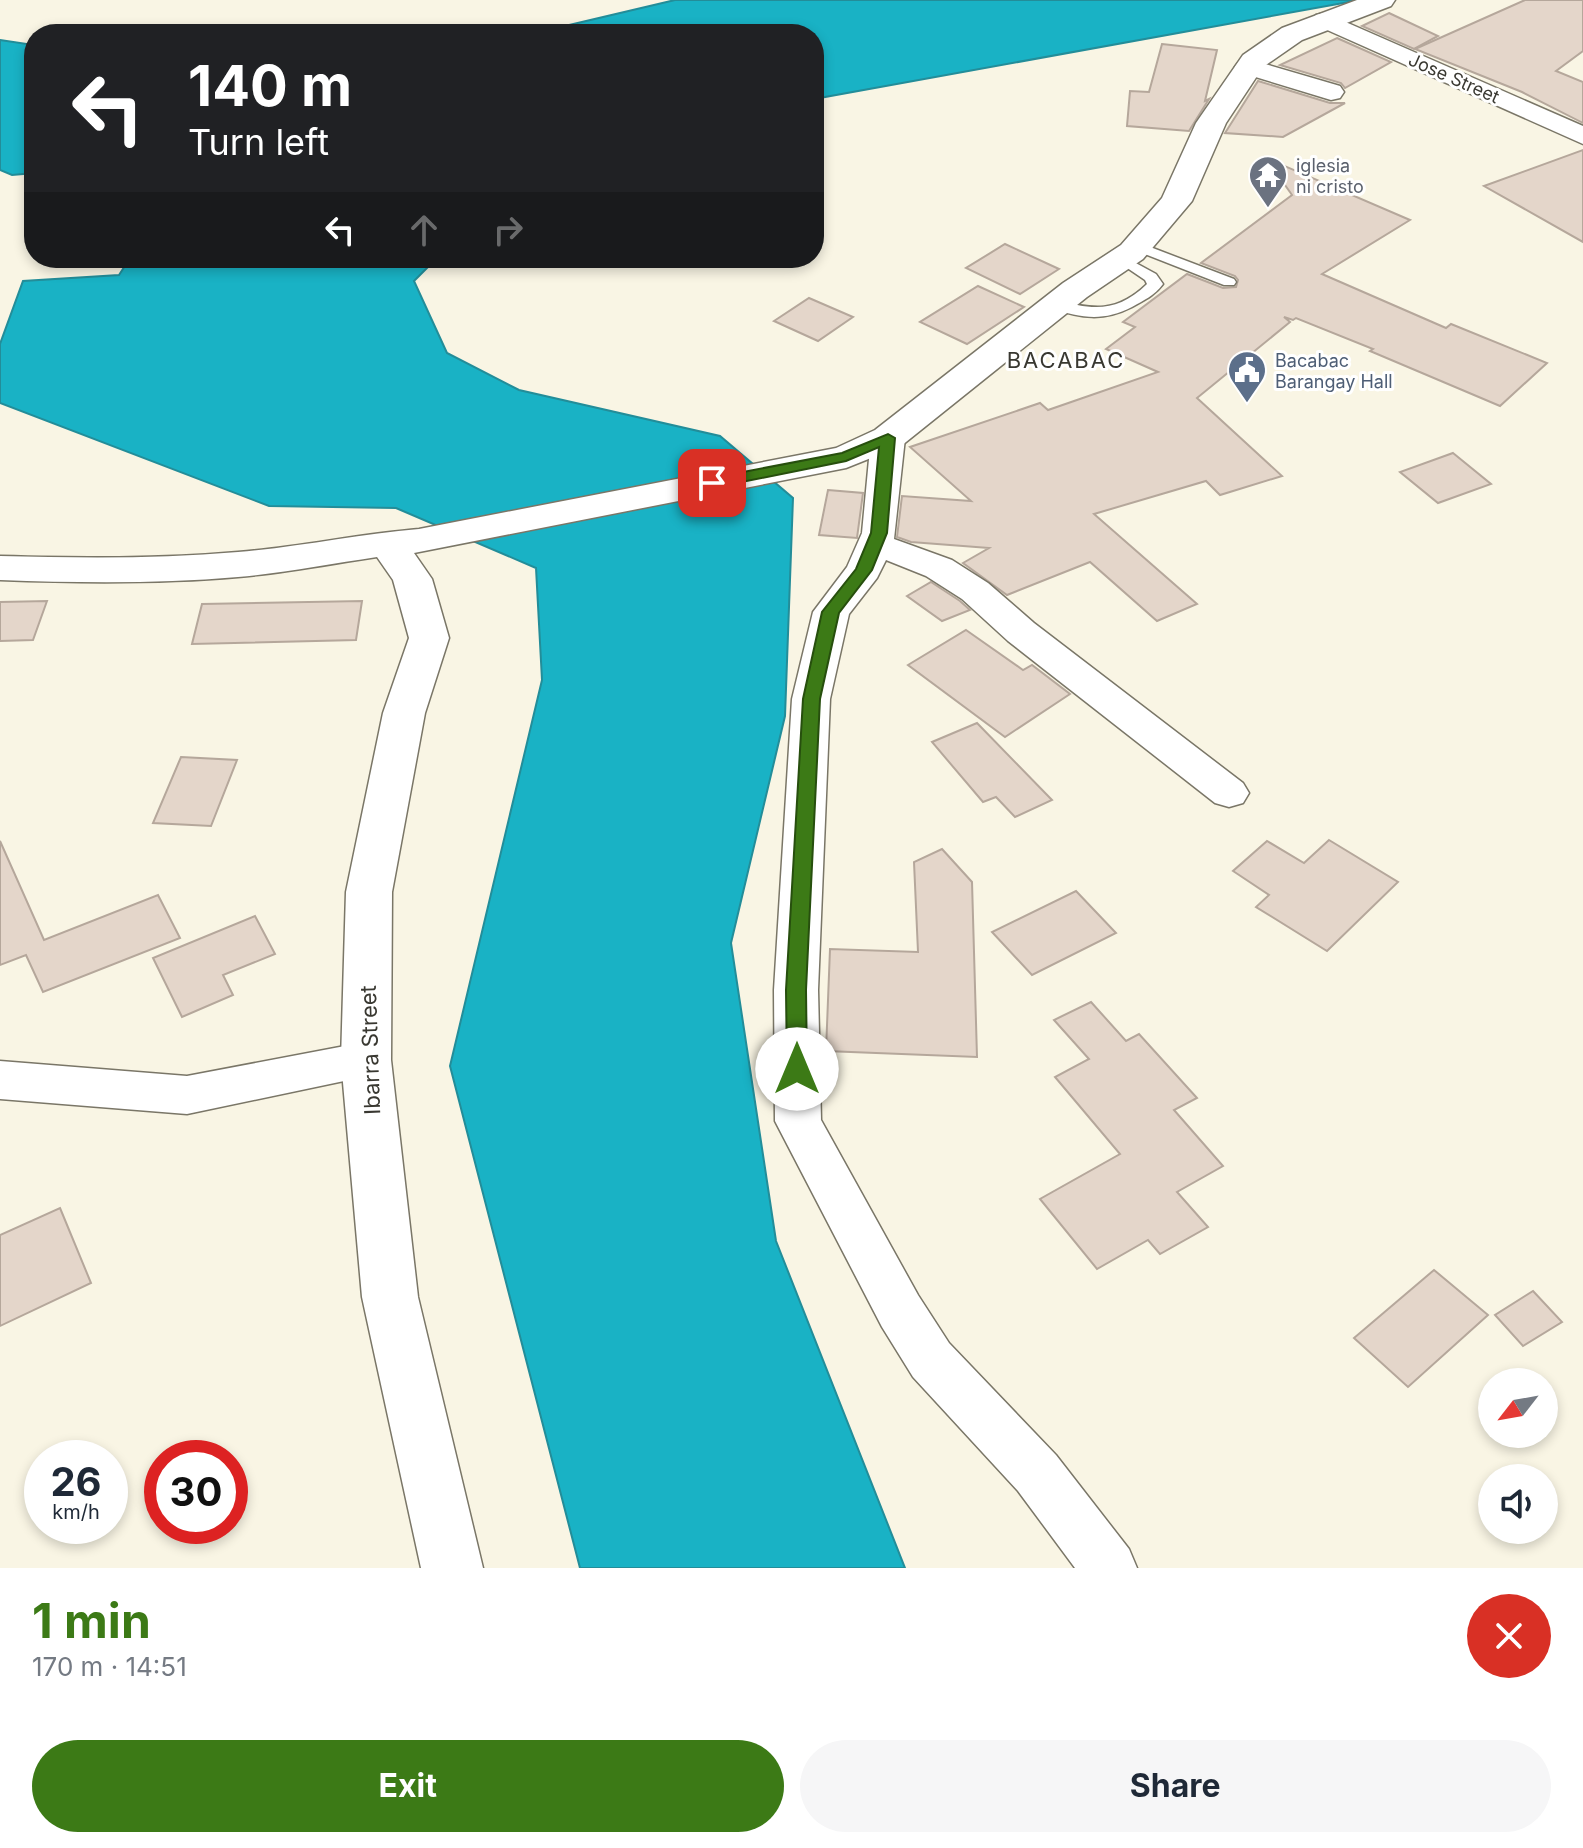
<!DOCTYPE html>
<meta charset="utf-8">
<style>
:root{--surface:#fff;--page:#f6f6f7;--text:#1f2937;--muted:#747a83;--accent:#3c7a16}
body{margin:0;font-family:Inter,sans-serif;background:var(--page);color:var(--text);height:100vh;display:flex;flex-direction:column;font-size:30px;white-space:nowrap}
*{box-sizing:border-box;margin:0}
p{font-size:26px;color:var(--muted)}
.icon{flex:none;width:44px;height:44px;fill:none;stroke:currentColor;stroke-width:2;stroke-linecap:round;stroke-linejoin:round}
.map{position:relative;height:1568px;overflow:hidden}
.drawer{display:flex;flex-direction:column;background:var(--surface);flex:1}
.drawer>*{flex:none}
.banner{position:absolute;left:24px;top:24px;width:800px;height:244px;border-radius:32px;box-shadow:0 4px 12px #0003;background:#202124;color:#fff;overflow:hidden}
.needle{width:52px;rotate:239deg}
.buttons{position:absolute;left:1478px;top:1368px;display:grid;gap:16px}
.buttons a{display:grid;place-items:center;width:80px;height:80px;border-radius:50%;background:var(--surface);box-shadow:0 4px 12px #0003;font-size:40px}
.speed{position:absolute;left:24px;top:1440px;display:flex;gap:16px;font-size:40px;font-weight:700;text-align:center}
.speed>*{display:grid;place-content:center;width:104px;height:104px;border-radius:50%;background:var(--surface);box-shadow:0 4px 12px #0003;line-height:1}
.speed small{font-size:20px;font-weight:400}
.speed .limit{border:12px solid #d22;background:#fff;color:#111}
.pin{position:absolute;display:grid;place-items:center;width:68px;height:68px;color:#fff;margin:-34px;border-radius:16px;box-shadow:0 4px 12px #0006}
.me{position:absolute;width:88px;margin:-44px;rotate:0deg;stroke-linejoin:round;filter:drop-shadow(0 0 6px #0008)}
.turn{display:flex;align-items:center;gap:28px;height:168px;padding:0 32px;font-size:36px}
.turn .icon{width:104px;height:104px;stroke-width:2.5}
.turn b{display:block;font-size:56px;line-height:68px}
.lanes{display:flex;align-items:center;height:76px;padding:0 32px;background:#0003;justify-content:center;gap:40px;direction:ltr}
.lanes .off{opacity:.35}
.round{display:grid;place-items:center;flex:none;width:84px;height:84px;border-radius:42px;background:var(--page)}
.summary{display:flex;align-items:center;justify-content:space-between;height:136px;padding:0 32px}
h1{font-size:48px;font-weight:700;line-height:60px;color:var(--accent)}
.primary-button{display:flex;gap:16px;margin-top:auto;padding:16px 32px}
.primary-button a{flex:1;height:92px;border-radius:48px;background:var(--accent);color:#fff;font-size:32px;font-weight:700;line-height:92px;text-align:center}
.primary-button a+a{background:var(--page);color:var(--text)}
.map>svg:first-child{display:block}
.water{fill:#19b2c5;stroke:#238d99;stroke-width:2}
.building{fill:#e4d6ca;stroke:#b5a79b;stroke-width:2}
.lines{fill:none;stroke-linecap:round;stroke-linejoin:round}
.service-casing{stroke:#7a7667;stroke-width:3}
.minor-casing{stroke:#7a7667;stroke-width:3}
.tertiary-casing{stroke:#7a7667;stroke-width:3}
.service{fill:#fff;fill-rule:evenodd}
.minor{fill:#fff;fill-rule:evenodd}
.tertiary{fill:#fff;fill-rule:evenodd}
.route{fill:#3c7a16;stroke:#274f0e;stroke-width:2}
.labels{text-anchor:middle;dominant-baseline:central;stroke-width:6;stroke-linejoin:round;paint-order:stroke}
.far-street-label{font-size:18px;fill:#393831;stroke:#fff}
.far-worship-label{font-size:18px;fill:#5b616d;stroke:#fff;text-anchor:start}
.far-service-label{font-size:18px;fill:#4e5e75;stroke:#fff;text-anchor:start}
.far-quarter-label{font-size:22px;letter-spacing:2px;fill:#393831;stroke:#fff}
.street-label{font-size:22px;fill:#393831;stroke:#fff}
</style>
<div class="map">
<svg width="1583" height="1568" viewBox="0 0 1583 1568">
<rect width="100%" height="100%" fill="#f9f5e4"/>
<!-- water -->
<g class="water">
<polygon points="675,0 1360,0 814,99 814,34 531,34"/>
<polygon points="0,40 34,45 34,173 12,175 0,170"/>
<polygon points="130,258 437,258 414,281 447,353 519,390 720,436 793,498 785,716 731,943 776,1241 905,1568 580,1568 450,1066 542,680 536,568 396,508 269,506 0,403 0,344 23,281 119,275"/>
</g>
<!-- building -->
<g class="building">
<polygon points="1525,0 1583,0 1583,51 1556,71 1583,82 1583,123 1522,92 1415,49"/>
<polygon points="1389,13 1438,36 1414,49 1362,26"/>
<polygon points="1337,38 1391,62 1345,88 1341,83 1280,65"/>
<polygon points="1162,44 1217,50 1205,101 1209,99 1189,131 1127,126 1130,91 1149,92"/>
<polygon points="1258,81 1330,103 1345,103 1283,137 1225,133"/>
<polygon points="1583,150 1583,242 1484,186"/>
<polygon points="1266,158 1410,220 1322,274 1446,328 1451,324 1547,363 1500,406 1370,351 1373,349 1296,318 1293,320 1284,317 1290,322 1197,398 1282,476 1220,495 1206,481 1094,514 1197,604 1157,621 1090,562 1007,595 963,563 989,548 911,542 897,537 902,496 971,501 910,447 1040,403 1048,410 1158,372 1106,349 1135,327 1123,322 1187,274 1223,288 1236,287 1238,280 1235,276 1201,263 1292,195"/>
<polygon points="1005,244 1059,269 1020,294 966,268"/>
<polygon points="978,286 1024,307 967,344 920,322"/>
<polygon points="809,298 853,317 818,341 774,321"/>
<polygon points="1453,453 1491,484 1438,503 1400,472"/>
<polygon points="828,490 863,493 857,538 819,535"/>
<polygon points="931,582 960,601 970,610 942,621 907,596"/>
<polygon points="47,601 33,640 0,641 0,602"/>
<polygon points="362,601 356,640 192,644 202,604"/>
<polygon points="966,630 1023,670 1032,665 1070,694 1005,737 908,665"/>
<polygon points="977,723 1052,800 1015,817 996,797 983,802 932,742"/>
<polygon points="181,757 237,760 211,826 153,823"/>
<polygon points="1329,840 1398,882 1327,951 1256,907 1269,895 1233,871 1267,841 1304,863"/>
<polygon points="0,841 44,940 158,895 180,938 43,992 26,955 0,965"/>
<polygon points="942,849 972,882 977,1057 826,1051 830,949 918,952 914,862"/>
<polygon points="1076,891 1116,933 1032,975 992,932"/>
<polygon points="255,916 275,954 223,975 233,995 182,1017 153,958"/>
<polygon points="1091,1002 1126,1041 1139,1034 1197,1098 1174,1110 1223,1166 1177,1192 1208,1227 1160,1254 1148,1240 1097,1269 1040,1199 1120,1154 1055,1077 1089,1059 1054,1020"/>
<polygon points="60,1208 91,1283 0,1326 0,1235"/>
<polygon points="1434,1270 1488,1315 1408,1387 1354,1338"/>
<polygon points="1533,1291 1562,1322 1523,1346 1495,1315"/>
</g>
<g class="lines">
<defs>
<g id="service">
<polygon points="1137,242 1234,279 1236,282 1234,285 1224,285 1132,249 1132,243"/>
<path d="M1121,255L1156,274L1163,284C1154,296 1144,300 1132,307C1103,322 1081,318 1051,308L1048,305L1056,300C1093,310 1117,313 1147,284L1145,280L1114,259Z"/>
</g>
<g id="minor">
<polygon points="1325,13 1583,126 1583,144 1316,25 1313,20 1316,15"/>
<polygon points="1248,59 1340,86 1344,92 1340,98 1331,100 1239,72 1235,67 1239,62"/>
<polygon points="888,428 900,431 905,438 894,539 952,560 988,583 1034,623 1243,783 1249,793 1243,803 1229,807 1215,803 1008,641 962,599 926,576 886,560 877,578 849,614 830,699 818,990 821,1120 918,1295 949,1343 1056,1455 1129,1549 1137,1568 1075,1568 1018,1491 913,1377 882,1327 775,1121 774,990 792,699 813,612 847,567 862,533 871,438 876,431"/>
<polygon points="366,1042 382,1047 389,1060 382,1073 187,1114 0,1099 0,1061 187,1076"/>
</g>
<path id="tertiary" d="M1357,0H1395L1391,6L1302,40L1263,67L1226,123L1192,201L1143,259L1087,297L901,446L846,468L414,553L432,579L449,638L425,713L392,892L391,1060L418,1297L483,1568H421L362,1297L341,1060L346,892L383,713L409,638L393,580L377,557C330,564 284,573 238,577C159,584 79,583 0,580V556C79,558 159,559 238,552C299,547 359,534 419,529L836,448L875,430L1063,283L1121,245L1162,198L1196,123L1243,55L1282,28Z"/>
</defs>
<!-- service casing -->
<use href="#service" class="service-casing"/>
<!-- minor casing -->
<use href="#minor" class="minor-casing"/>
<!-- tertiary casing -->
<use href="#tertiary" class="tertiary-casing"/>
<!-- service -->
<use href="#service" class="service"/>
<!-- minor -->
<use href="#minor" class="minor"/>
<!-- tertiary -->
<use href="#tertiary" class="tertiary"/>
</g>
<!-- route -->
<polygon class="route" points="888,434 895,438 887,533 872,570 839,613 820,699 806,990 807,1069 804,1075 797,1077 790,1075 787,1069 786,990 803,699 822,612 856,569 871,533 879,447 846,461 712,488 704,483 712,478 842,453"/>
<!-- icons -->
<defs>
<symbol id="temple-pin" viewBox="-11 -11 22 30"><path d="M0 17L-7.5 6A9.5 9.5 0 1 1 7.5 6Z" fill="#6b7280" stroke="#fff"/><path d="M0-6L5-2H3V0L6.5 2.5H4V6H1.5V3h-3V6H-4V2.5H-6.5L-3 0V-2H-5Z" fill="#fff"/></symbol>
<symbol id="civic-pin" viewBox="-11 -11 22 30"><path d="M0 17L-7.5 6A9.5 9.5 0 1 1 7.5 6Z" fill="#5c6f8a" stroke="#fff"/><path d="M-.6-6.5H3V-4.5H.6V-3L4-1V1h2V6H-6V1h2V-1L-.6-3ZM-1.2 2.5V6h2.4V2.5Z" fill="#fff"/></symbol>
</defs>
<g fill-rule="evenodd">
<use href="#temple-pin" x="1246" y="153" width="44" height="60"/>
<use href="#civic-pin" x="1225" y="348" width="44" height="60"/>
</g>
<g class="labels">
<!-- far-street labels -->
<g class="far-street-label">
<text transform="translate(1454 78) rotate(24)">Jose Street</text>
</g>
<!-- far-worship labels -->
<g class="far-worship-label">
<text x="1296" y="165">iglesia<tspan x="1296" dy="21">ni cristo</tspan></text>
</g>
<!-- far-service labels -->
<g class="far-service-label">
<text x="1275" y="360">Bacabac<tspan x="1275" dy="21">Barangay Hall</tspan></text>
</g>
<!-- far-quarter labels -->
<g class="far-quarter-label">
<text x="1066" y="360">BACABAC</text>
</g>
<!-- street labels -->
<g class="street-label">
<text transform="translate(370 1050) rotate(-92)">Ibarra Street</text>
</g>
</g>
</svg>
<div class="buttons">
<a><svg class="needle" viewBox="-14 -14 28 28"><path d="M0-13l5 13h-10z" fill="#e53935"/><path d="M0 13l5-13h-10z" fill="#747a83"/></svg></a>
<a><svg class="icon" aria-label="sound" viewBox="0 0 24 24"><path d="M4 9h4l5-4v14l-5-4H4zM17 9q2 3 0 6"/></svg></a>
</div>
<div class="speed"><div>26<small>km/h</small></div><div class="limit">30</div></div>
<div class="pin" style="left:712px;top:483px;background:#d93025"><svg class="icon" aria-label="arrive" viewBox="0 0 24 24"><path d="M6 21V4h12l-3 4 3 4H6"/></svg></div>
<svg class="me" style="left:797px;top:1069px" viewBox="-20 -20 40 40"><circle r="19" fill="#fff"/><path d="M0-13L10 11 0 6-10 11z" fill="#3c7a16"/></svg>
<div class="banner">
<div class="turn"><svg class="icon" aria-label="left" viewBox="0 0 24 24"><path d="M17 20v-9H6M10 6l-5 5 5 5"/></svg><div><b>140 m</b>Turn left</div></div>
<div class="lanes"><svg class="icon" aria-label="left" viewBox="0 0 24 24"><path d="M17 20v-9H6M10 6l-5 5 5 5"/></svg><svg class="icon off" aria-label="ahead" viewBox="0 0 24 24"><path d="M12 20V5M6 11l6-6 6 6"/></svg><svg class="icon off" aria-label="right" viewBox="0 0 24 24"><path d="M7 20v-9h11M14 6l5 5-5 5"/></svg></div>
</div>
</div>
<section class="drawer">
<div class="summary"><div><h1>1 min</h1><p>170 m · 14:51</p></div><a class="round" style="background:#d93025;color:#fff"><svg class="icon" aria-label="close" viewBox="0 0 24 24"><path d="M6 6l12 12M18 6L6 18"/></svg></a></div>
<div class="primary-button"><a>Exit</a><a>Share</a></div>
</section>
